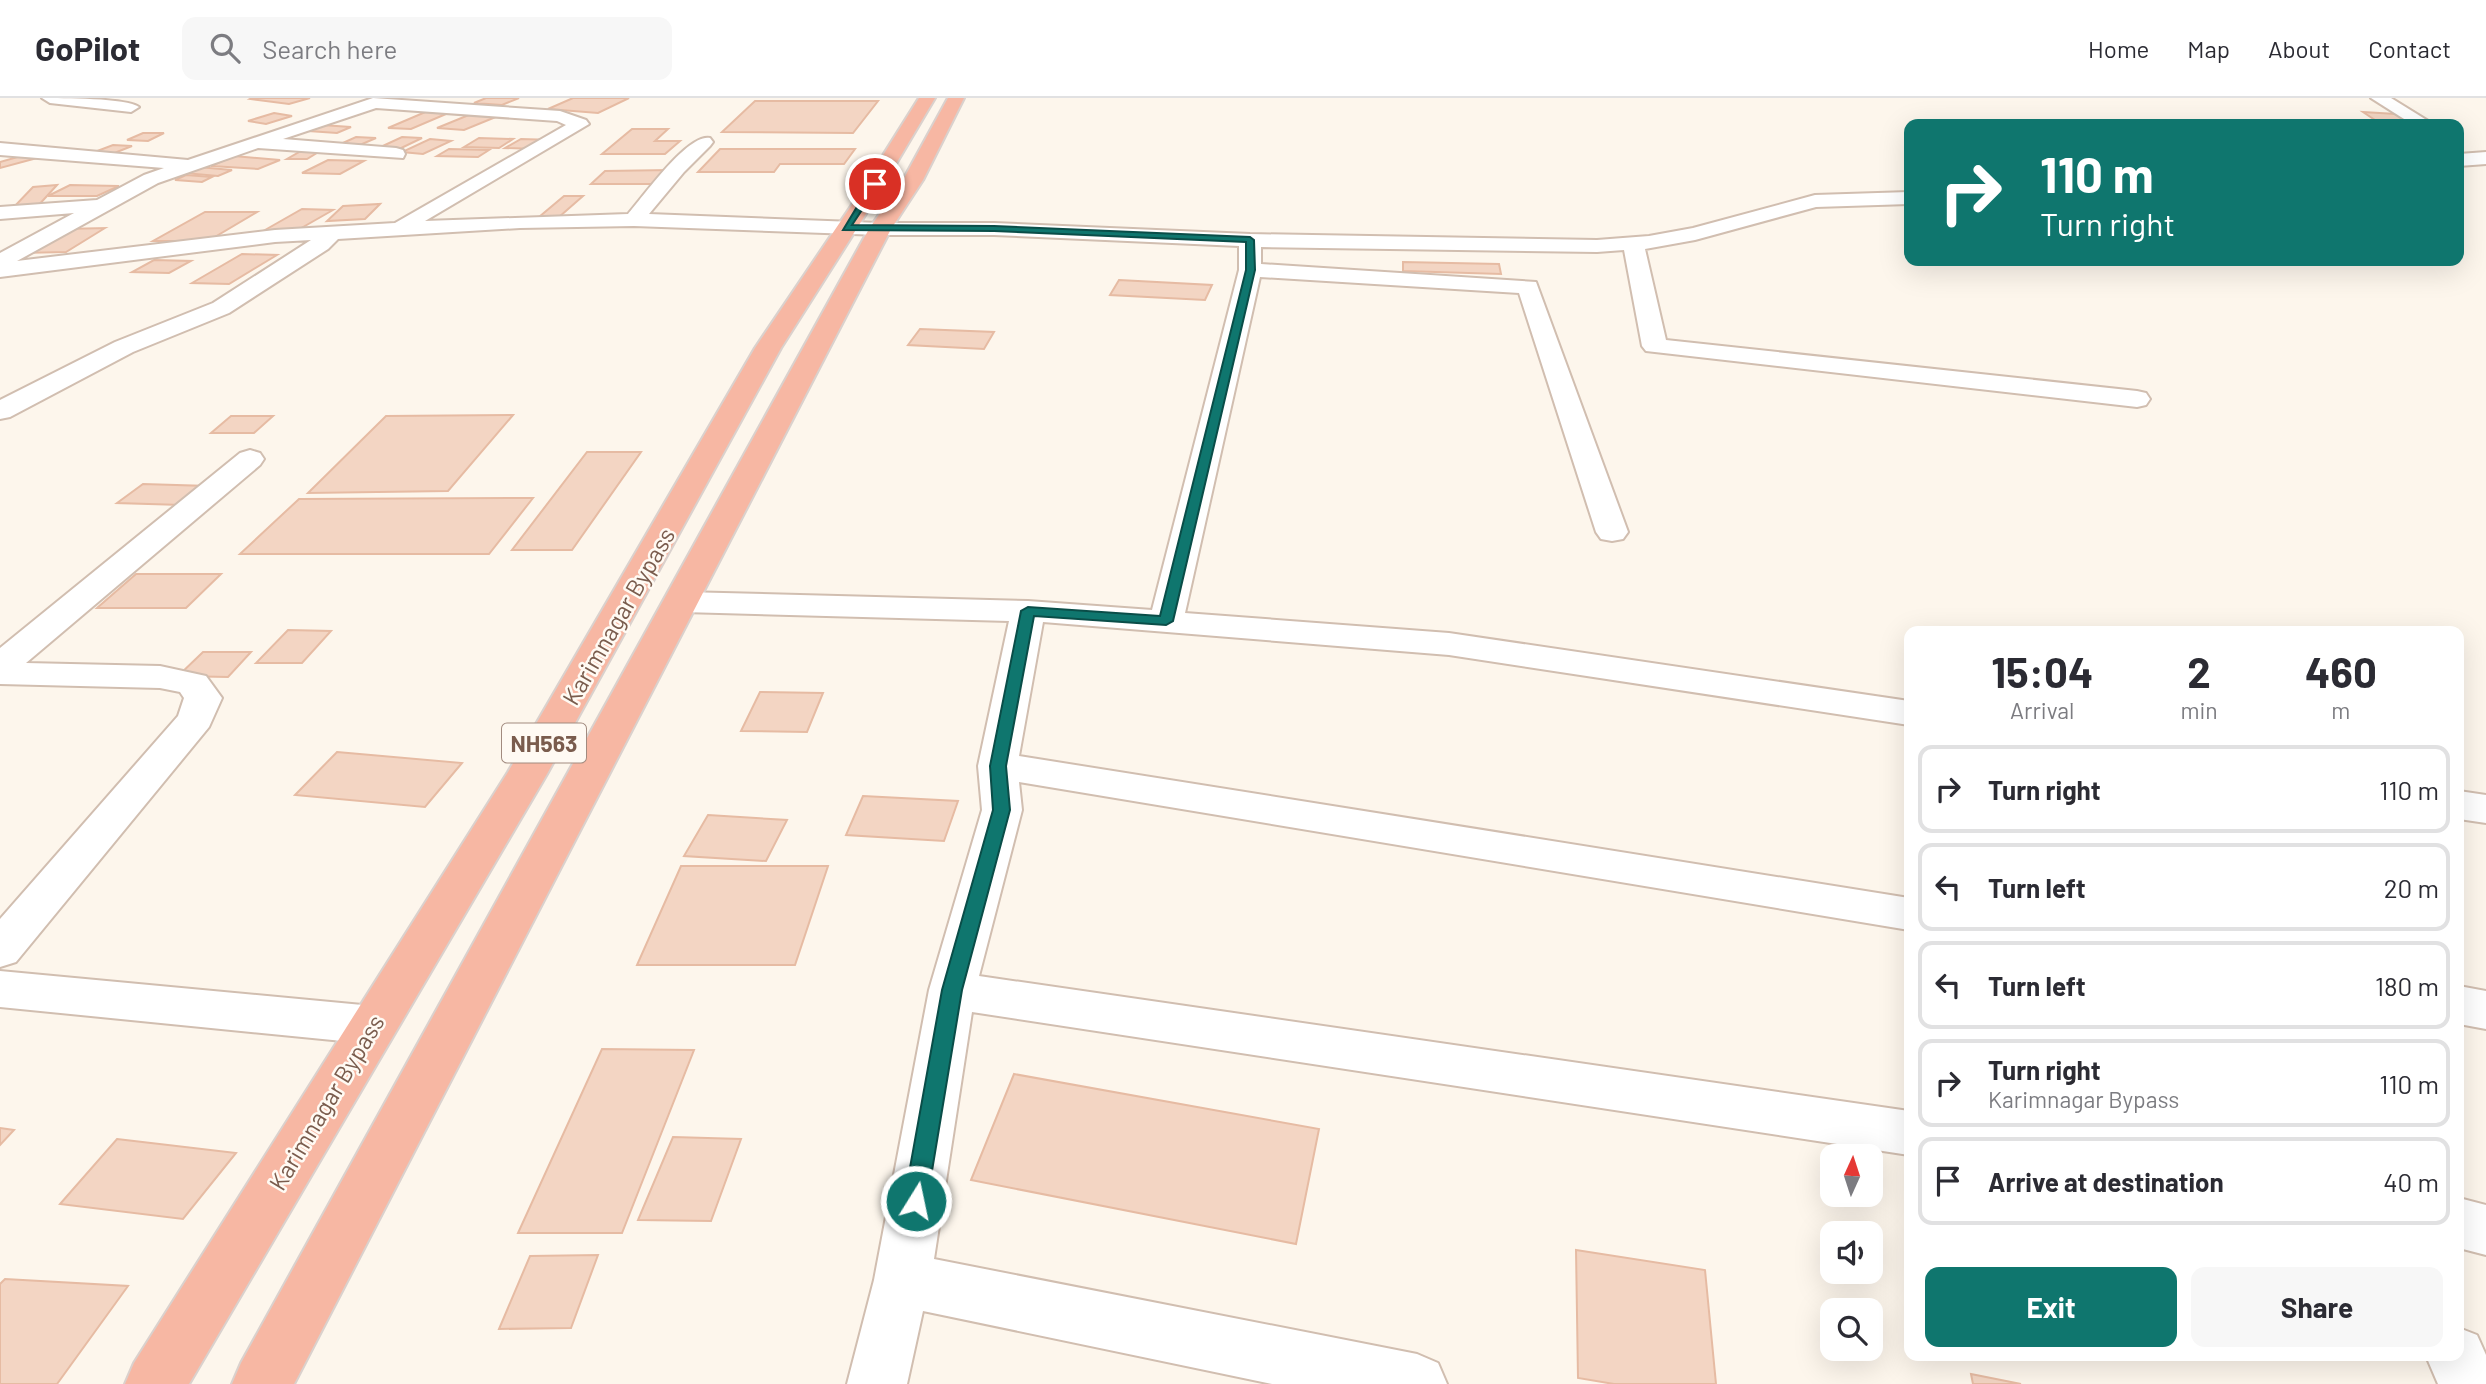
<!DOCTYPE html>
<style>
:root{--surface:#fff;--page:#f7f7f7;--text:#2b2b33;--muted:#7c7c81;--line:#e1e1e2;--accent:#0f766e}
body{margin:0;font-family:Barlow,sans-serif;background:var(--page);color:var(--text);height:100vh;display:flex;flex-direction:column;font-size:26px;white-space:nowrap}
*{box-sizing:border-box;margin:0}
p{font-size:23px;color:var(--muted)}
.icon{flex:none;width:38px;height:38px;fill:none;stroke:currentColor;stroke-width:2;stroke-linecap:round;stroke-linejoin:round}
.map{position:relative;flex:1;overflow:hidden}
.sheet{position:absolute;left:1904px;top:528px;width:560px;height:735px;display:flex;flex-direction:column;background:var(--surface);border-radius:14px;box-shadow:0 7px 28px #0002}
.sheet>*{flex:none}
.hud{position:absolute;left:1904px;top:21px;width:560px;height:147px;border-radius:14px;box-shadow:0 7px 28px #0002;background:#0f766e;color:#fff;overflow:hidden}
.needle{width:46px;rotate:3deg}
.controls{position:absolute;left:1820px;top:1046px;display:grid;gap:14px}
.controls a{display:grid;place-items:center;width:63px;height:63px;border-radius:14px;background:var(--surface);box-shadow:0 7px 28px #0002;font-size:35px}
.pin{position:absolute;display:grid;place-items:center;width:60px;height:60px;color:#fff;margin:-30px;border:4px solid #fff;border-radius:50%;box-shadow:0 2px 7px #0007}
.me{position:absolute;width:77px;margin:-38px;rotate:10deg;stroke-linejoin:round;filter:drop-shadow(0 0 5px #0008)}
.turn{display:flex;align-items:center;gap:24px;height:147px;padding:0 21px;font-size:32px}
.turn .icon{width:91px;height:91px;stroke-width:2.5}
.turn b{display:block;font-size:49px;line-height:60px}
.eta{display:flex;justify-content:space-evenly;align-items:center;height:119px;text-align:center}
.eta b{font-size:42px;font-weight:700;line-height:49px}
.cta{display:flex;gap:14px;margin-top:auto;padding:14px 21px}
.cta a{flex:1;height:80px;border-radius:14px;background:var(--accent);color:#fff;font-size:28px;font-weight:700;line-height:80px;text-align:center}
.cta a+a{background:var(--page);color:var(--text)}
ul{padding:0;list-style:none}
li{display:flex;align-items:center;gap:21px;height:88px;margin:0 14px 10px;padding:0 7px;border:4px solid var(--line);border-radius:14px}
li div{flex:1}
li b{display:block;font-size:26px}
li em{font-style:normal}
header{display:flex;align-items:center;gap:42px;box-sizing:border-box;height:98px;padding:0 35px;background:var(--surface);border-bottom:2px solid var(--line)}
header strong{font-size:33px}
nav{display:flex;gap:38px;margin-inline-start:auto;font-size:24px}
.search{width:490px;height:63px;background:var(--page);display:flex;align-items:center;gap:18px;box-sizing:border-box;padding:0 24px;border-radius:14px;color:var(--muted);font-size:26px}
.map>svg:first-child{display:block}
.building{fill:#f3d5c3;stroke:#e6bba3;stroke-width:2}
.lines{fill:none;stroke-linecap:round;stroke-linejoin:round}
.minor-casing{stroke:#d1beb0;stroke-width:4}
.highway-casing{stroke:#dad1cd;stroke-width:4}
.minor{fill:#fff;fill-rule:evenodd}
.highway{fill:#f7b7a3;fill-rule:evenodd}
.route{fill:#0f766e;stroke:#0a4d48;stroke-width:2}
.labels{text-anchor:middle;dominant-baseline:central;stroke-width:5;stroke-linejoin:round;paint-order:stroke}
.shield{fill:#fffaf3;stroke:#a28b7f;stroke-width:2}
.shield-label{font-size:23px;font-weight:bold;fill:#7a5c4d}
.street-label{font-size:24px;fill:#7a5c4d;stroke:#fffaf3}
</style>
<header>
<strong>GoPilot</strong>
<div class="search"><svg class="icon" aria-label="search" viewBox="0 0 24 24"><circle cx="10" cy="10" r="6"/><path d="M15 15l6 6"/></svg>Search here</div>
<nav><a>Home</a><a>Map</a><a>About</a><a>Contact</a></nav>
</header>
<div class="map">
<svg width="2486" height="1286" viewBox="0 0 2486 1286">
<rect width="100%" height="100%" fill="#fdf6ec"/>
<!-- building -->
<g class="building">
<polygon points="252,0 310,0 289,6 250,1"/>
<polygon points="486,0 519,0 502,7 474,5"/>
<polygon points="573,0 629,0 598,15 548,11"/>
<polygon points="755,3 878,3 853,35 722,34"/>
<polygon points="430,12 453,13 411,31 388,30"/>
<polygon points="476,14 503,16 464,32 437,30"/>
<polygon points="2363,14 2396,16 2409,24 2375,22"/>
<polygon points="274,15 292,18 266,26 248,23"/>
<polygon points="322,27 351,29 337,35 308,33"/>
<polygon points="632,31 668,31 655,43 680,43 665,56 602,56"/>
<polygon points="143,35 164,35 148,43 127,42"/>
<polygon points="356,39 376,40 353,50 334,49"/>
<polygon points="402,39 422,40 393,54 372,53"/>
<polygon points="479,40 513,41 499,50 464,49"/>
<polygon points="430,41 451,43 423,56 402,54"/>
<polygon points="521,41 551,42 535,51 505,50"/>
<polygon points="113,47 132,48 112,56 92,55"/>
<polygon points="449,51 489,52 478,59 437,58"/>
<polygon points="720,51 855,51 844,66 780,66 774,74 698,74"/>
<polygon points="301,53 320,53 307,61 287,61"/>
<polygon points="21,58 37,60 0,70 0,64"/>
<polygon points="234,58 280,62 258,71 211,68"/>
<polygon points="328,62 364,63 340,76 302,75"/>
<polygon points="198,69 232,72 218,78 184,75"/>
<polygon points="669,72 657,86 591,86 605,73"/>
<polygon points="186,77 212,79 202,84 175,82"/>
<polygon points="57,87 36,110 11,112 33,89"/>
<polygon points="70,87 119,88 97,98 48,98"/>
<polygon points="564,98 583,98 559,119 539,119"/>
<polygon points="380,106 365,121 327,123 343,108"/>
<polygon points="302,111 333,112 296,133 265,132"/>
<polygon points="205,114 257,114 208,143 153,143"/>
<polygon points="105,130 66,154 22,155 63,131"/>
<polygon points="242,156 277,157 229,186 192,185"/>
<polygon points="154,162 191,163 169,175 132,174"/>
<polygon points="1403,164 1499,166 1501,176 1403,173"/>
<polygon points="1119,182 1212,187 1205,202 1110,197"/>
<polygon points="920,231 994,234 984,251 908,247"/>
<polygon points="513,317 448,393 308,395 386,318"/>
<polygon points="231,318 273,318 254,335 211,335"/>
<polygon points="587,354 641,354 572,452 512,452"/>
<polygon points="143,386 207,388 182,407 117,405"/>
<polygon points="533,400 489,456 240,456 299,401"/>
<polygon points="136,476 221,476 186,510 97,510"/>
<polygon points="288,532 331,533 302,565 256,565"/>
<polygon points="203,554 251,554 228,579 178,578"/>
<polygon points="760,594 823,595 807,634 741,633"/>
<polygon points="337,654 462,665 425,709 295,697"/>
<polygon points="863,698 958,703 944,743 846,737"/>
<polygon points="708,717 787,722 766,763 684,758"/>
<polygon points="681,768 828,768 795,867 637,867"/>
<polygon points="602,951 694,952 622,1135 518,1135"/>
<polygon points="1014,976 1319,1031 1296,1146 971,1082"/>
<polygon points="0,1030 14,1032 0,1047"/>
<polygon points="673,1039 741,1041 711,1123 638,1122"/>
<polygon points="117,1041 236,1055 183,1121 60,1106"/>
<polygon points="1576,1152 1705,1172 1716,1286 1614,1286 1578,1280"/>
<polygon points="598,1157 571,1230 499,1231 530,1158"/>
<polygon points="5,1181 128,1188 57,1286 0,1286 0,1186"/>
<polygon points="1971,1276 2021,1286 1973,1286"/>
</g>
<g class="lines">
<defs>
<g id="minor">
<path d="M42,0C62,0 127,0 139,9L131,14L50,5Z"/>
<path d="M373,0L560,13L586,22L589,26L425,123L628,116C643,99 688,35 710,40L713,44L710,48L684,74L649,116L880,125H994L1250,136L1597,142L1649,138L1693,130L1815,97L1909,94V106L1816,109L1695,142L1645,151L1666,242L2137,293L2146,295L2150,301L2146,307L2137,309L1646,253L1642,248L1624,152L1597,154L1261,149V166L1536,184L1628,434L1623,441L1612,443L1601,441L1596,434L1519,195L1260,179L1185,515L1449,535L1909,603V627L1449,557L1043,524L1019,658L1909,800V832L1019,684L1022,712L979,878L1909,1013V1057L972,914L934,1161L1417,1256L1438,1265L1447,1286H1272L923,1213L907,1286H847L874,1182L929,892L982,712L978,668L1009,523L683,514L671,511L666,504L671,497L683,494L1028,503L1152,512L1239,172V148L994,137H880L634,128L520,130L338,141L328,151L229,215L133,254L10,319L0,321V302L115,244L213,205L311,142L275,144L0,179V155L74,115L0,121V109L97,102L144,77L164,70L0,57V45L188,62ZM376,10L557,23L566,27L395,125L275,132L17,163L158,85L258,50L403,60L405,56L403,52L396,50L283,41Z"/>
<polygon points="2371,0 2391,0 2433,26 2412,26"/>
<polygon points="2486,54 2486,66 2459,68 2459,56"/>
<polygon points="250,352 260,355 264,361 260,367 26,565 160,568 206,578 222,600 209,629 16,864 0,869 0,821 178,618 184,600 180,594 160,590 0,586 0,550 240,355"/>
<polygon points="2459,693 2486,697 2486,725 2459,721"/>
<polygon points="0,873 373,908 390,913 397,927 390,941 373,946 0,909"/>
<polygon points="2459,888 2486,893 2486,931 2459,926"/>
<polygon points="2459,1100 2486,1107 2486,1157 2459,1150"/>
<polygon points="2459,1230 2477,1237 2486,1257 2486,1286 2438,1286 2426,1258 2459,1258"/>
</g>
<g id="highway">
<polygon points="919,0 935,0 871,108 781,250 547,676 189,1286 125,1286 134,1265 508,674 755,250 851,108"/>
<polygon points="948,0 964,0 923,82 891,131 294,1286 232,1286 241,1265 869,131 903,82"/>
</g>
</defs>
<!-- minor casing -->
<use href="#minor" class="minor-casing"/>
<!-- highway casing -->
<use href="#highway" class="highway-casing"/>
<!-- minor -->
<use href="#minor" class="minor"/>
<!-- highway -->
<use href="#highway" class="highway"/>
</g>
<!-- route -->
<polygon class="route" points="872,84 879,86 852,127 994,128 1250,139 1254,142 1255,172 1173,523 1166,527 1034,518 1006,668 1010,712 962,892 927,1103 924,1110 916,1113 908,1110 904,1103 942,892 993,712 990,668 1021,513 1028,509 1160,518 1246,172 1246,144 994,133 843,132"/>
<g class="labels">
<!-- shield labels -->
<rect class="shield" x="502" y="625.5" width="84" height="39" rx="5"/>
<g class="shield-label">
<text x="544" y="645">NH563</text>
</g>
<!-- street labels -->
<g class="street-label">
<text transform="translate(618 518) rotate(-60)">Karimnagar Bypass</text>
<text transform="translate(326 1004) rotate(-59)">Karimnagar Bypass</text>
</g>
</g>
</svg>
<div class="controls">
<a><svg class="needle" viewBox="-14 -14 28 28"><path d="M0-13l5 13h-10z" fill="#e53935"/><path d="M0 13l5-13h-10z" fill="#7c7c81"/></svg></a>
<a><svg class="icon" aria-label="sound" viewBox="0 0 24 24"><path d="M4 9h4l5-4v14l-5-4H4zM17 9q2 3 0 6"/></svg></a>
<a><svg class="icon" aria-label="search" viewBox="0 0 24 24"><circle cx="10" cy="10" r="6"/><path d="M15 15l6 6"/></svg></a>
</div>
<div class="pin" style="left:875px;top:86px;background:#d93025"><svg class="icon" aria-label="arrive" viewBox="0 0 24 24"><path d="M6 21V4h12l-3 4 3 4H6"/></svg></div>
<svg class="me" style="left:916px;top:1103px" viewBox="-20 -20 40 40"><circle r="17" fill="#0f766e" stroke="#fff" stroke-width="3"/><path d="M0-11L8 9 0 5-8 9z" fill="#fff"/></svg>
<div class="hud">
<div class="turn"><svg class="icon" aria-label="right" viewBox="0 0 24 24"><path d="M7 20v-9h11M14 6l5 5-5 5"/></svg><div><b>110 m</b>Turn right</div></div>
</div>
<section class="sheet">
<div class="eta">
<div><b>15:04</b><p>Arrival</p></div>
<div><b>2</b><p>min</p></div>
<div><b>460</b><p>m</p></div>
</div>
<ul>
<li><svg class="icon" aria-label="right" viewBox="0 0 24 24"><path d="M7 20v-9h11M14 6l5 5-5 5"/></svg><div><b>Turn right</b></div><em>110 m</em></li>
<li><svg class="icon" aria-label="left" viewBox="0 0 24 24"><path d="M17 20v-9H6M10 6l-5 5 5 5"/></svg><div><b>Turn left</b></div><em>20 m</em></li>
<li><svg class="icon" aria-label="left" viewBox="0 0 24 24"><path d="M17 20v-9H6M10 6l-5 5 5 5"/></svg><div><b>Turn left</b></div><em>180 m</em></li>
<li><svg class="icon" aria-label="right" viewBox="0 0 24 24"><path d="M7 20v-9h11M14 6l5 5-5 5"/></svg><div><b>Turn right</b><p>Karimnagar Bypass</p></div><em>110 m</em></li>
<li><svg class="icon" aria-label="arrive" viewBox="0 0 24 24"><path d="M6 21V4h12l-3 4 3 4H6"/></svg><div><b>Arrive at destination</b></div><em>40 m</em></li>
</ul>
<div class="cta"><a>Exit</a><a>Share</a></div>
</section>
</div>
